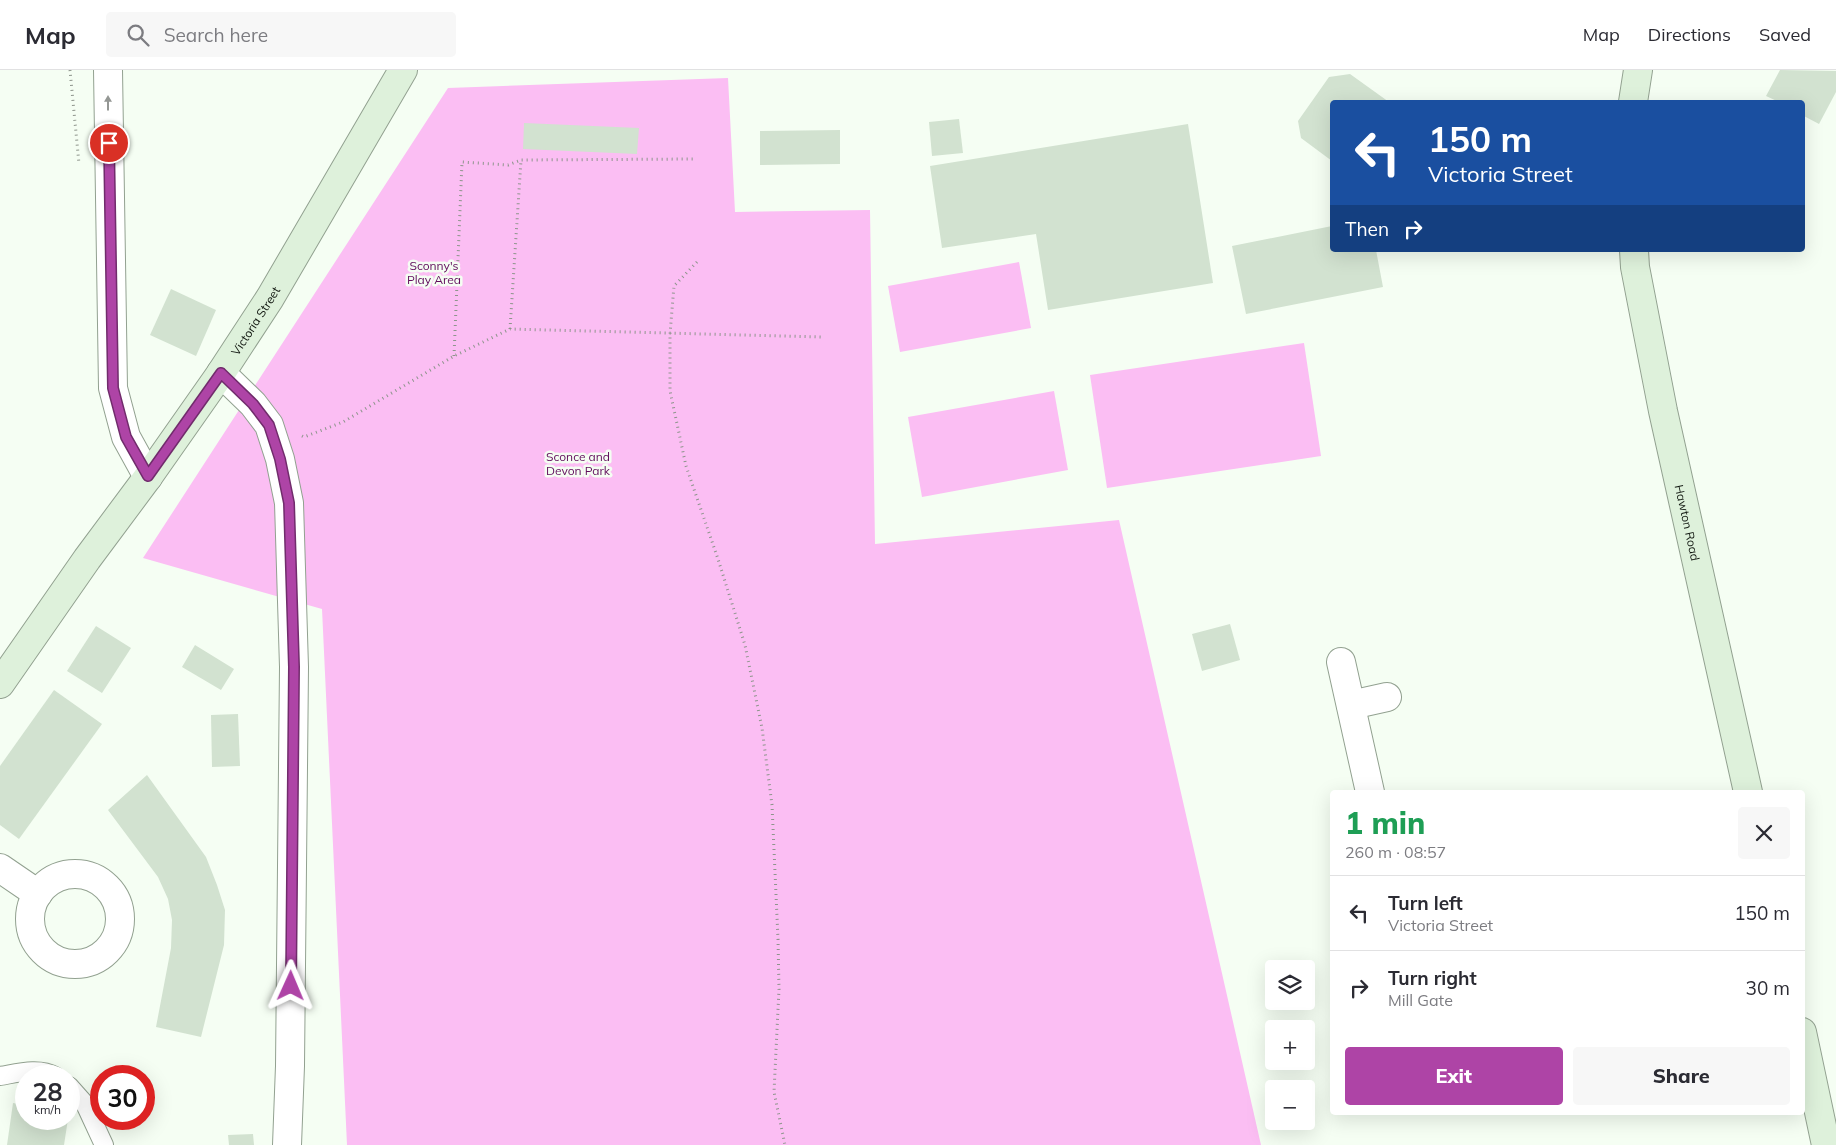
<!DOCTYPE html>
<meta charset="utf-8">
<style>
:root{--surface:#fff;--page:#f7f7f7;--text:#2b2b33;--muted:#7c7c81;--line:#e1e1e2;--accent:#ae44a6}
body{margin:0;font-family:Mulish,sans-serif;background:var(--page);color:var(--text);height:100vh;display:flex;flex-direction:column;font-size:19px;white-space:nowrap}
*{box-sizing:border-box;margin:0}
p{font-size:16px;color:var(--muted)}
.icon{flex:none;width:28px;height:28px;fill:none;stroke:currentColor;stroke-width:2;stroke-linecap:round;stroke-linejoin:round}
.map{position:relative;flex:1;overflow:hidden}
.panel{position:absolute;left:1330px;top:720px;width:475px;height:325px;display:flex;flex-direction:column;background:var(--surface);border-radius:5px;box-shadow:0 5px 20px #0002}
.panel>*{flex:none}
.top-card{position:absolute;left:1330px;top:30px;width:475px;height:152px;border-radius:5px;box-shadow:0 5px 20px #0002;background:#1a4fa0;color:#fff;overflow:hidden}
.buttons{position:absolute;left:1265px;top:890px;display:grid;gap:10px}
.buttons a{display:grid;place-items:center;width:50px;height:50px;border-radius:5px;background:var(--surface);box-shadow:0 5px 20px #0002;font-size:25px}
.speed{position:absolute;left:15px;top:995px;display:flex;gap:10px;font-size:25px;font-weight:700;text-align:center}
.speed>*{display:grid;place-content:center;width:65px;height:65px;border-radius:50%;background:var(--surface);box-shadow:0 5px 20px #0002;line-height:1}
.speed small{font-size:12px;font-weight:400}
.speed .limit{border:8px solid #d22;background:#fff;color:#111}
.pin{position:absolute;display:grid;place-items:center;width:42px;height:42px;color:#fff;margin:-21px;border:2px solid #fff;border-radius:50%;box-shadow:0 1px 5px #0007}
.me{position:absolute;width:55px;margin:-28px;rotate:1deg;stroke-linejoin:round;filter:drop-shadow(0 0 4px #0008)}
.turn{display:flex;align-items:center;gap:18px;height:105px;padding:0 15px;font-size:22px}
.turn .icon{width:65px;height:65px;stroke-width:2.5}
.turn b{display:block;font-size:35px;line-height:42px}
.then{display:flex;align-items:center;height:48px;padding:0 15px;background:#0003;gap:10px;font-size:19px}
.round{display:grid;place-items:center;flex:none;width:52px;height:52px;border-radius:5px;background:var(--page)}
.overview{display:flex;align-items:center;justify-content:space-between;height:85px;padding:0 15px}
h1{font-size:30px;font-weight:800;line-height:38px;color:#1e9e55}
.cta{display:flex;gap:10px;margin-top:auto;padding:10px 15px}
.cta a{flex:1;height:58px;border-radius:5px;background:var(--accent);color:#fff;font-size:20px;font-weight:800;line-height:58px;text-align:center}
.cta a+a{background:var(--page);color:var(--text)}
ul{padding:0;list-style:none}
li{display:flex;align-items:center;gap:15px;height:75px;padding:0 15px;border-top:1px solid var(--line)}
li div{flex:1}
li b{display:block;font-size:19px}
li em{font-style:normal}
header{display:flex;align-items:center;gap:30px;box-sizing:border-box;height:70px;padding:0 25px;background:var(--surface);border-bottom:1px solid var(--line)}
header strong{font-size:24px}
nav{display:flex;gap:28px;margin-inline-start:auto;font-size:18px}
.search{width:350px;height:45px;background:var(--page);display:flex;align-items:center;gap:12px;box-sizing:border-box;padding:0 18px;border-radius:5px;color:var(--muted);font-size:19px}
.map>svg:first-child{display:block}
.green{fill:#fbbef3}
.building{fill:#d2e2d0}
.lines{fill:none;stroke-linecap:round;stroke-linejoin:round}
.lane-casing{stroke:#92a190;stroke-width:20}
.street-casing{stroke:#92a190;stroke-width:30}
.secondary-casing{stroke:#92a190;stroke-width:30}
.path{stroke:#8e958c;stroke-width:3;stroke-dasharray:1 4;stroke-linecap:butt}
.lane{stroke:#fff;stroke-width:18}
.street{stroke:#fff;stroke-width:28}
.secondary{stroke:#def1db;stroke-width:28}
.oneway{fill:#949794}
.route-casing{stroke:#712c6c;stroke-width:12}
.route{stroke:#ae44a6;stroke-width:9}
.labels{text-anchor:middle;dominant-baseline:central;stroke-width:5;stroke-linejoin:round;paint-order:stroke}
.park-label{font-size:12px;fill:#600c5c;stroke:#f5fef3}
.street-label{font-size:12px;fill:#121811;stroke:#f5fef3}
</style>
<header>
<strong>Map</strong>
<div class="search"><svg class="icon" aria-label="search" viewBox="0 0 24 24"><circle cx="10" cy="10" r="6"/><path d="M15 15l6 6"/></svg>Search here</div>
<nav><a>Map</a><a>Directions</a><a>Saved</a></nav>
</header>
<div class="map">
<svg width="1836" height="1075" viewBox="0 0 1836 1075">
<rect width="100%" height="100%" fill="#f5fef3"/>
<!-- green -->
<g class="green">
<polygon points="728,8 735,142 870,140 875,474 1119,450 1261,1075 347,1075 322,539 143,488 448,18"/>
<polygon points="1019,192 1031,258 900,282 888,216"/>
<polygon points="1304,273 1321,386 1107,418 1090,305"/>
<polygon points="1054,321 1068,400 922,427 908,347"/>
</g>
<!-- building -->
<g class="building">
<polygon points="1780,0 1836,1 1836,22 1819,54 1802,45 1802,32 1779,32 1766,26"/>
<polygon points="1350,4 1389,32 1332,32 1332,91 1301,68 1298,51 1329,7"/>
<polygon points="959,49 963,83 932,86 929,52"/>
<polygon points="524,53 639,58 637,84 523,79"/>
<polygon points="1188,54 1213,213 1048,240 1036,164 942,178 930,96"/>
<polygon points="840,60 840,94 760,95 760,61"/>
<polygon points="1332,156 1332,180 1376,180 1383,217 1246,244 1232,176"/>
<polygon points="171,219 216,240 196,286 150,265"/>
<polygon points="1230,554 1240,590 1202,601 1192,564"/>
<polygon points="96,556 131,578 102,623 67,601"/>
<polygon points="195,575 234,599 221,620 182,597"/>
<polygon points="54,620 102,654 19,769 0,755 0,696"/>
<polygon points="238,644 240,696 212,697 211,645"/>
<polygon points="147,705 206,787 217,815 225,840 224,875 201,967 156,957 171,878 172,850 168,829 158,807 108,740"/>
<polygon points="13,1033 26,1035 26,1049 68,1049 64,1075 7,1075"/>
<polygon points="253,1064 254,1075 229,1075 228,1065"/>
</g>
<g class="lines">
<defs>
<g id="lane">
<path d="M0,1006C18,1003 39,997 55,1006"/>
<polyline points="69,1016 85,1034 104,1075"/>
</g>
<g id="street">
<polyline points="108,0 113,318 126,367 148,407"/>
<polyline points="221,303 253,334 269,355 280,389 289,433 294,597 290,996 287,1075"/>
<polyline points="1341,592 1370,722"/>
<polyline points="1351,635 1387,627"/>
<polyline points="0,798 38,824"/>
<circle cx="75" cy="849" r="45"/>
</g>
<g id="secondary">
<polyline points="1633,32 1638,0"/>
<path id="s1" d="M1634,180L1635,197L1663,341L1748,722"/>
<path id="s2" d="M0,614L87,489L148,407L221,303L270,228L403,0"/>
<polyline points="1802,962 1826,1075"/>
</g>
</defs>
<!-- lane casing -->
<use href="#lane" class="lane-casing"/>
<!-- street casing -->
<use href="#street" class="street-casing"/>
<!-- secondary casing -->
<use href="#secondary" class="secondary-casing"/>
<!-- path -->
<g class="path">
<polyline points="70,0 79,94"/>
<polyline points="697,192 674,216 670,264 670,321 686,396 718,489 745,575 762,658 772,735 778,869 779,919 774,1022 785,1075"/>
<polyline points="510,259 521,90 694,89"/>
<polyline points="454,286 462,92 508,95 521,90"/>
<polyline points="302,366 304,367 343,352 454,286 510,259 821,267"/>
</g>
<!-- lane -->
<use href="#lane" class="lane"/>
<!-- street -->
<use href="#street" class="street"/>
<!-- secondary -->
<use href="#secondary" class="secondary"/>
</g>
<!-- one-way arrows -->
<defs><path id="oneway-solid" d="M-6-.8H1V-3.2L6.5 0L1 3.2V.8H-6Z" transform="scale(1.25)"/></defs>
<use class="oneway" href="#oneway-solid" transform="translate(108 33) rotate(-90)"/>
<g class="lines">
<defs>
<polyline id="route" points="109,73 113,318 126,367 148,406 221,303 253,334 269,355 280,389 289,433 294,597 291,916"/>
</defs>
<!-- route casing -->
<use href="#route" class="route-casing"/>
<!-- route -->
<use href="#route" class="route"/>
</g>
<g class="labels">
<!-- park labels -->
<g class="park-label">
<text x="434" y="195">Sconny's<tspan x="434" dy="14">Play Area</tspan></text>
<text x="578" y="386">Sconce and<tspan x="578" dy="14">Devon Park</tspan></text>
</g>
<!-- street labels -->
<g class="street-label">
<text stroke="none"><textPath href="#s2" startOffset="444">Victoria Street</textPath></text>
<text stroke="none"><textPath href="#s1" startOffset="278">Hawton Road</textPath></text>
</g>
</g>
</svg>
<div class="buttons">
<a><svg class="icon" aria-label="layers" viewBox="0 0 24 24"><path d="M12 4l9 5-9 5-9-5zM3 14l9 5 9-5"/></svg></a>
<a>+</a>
<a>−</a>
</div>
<div class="speed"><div>28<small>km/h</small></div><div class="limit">30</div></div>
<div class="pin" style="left:109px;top:73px;background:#d93025"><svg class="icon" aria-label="arrive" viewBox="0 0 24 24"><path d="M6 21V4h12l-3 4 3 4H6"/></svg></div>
<svg class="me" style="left:291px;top:916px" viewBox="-20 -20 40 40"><path d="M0-17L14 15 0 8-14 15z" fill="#ae44a6" stroke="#fff" stroke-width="4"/></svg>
<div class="top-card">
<div class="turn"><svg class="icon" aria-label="left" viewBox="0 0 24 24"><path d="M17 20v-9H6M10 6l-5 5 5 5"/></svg><div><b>150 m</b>Victoria Street</div></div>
<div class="then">Then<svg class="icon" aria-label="right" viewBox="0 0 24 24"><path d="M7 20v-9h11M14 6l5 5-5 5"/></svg></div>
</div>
<section class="panel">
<div class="overview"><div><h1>1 min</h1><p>260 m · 08:57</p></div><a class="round"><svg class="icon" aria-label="close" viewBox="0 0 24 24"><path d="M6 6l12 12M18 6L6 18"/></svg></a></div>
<ul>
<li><svg class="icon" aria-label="left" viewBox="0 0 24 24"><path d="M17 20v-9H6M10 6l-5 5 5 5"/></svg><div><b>Turn left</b><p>Victoria Street</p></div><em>150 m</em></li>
<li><svg class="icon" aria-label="right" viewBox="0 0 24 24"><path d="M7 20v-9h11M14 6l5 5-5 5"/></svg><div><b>Turn right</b><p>Mill Gate</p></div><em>30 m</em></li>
</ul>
<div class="cta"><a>Exit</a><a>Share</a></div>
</section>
</div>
